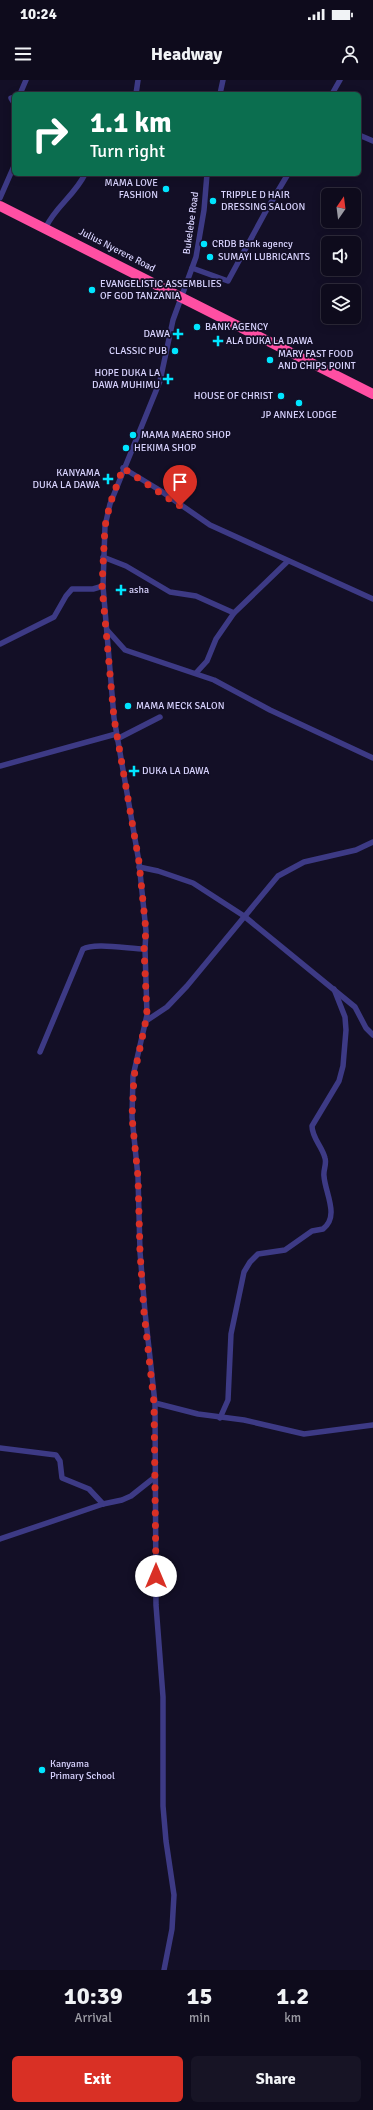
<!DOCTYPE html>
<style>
:root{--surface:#0e0b1c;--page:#171425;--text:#f1f3f6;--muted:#9b9ba3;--line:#2e2b3b;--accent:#d93025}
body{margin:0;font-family:Signika,sans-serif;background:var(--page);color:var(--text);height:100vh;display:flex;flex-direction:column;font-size:15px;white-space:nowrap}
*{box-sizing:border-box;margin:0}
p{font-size:13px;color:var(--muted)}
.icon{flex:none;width:22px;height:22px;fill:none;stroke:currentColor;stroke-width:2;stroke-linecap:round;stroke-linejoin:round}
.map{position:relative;height:1890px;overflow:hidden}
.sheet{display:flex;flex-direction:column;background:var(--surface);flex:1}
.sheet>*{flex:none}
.hud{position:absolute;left:12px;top:12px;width:349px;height:84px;border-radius:6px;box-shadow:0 2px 10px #0003,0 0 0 1px var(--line);background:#0b6e4f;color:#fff;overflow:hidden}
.needle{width:26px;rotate:14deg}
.tools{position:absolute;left:321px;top:108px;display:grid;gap:8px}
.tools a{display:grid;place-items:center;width:40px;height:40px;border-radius:6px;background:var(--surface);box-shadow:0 2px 10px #0003,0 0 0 1px var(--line);font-size:20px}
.pin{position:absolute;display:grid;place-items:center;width:34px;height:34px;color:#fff;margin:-41px -17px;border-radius:50% 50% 50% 0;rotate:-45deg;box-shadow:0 0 4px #0007}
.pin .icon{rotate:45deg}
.me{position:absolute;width:44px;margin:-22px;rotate:0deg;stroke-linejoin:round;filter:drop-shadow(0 0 3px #0008)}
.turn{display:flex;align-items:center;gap:14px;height:84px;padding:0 12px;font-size:18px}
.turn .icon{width:52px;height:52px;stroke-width:2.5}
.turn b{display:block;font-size:28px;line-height:34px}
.eta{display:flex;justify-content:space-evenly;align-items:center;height:68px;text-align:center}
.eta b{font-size:24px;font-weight:700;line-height:28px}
.primary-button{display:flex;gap:8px;margin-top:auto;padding:8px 12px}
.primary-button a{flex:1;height:46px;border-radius:6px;background:var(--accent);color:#fff;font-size:16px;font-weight:700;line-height:46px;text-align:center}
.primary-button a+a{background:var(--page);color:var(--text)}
.status{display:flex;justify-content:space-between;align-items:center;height:28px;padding:0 20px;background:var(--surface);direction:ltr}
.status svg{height:11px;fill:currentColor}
header{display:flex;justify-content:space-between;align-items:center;height:52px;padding:0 12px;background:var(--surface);font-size:18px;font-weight:700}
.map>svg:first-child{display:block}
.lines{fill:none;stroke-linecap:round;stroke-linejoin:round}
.street{stroke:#3d3a85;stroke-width:5.5}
.highway{stroke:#ff4fa3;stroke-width:10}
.route{stroke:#d93025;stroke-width:7;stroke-dasharray:0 12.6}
.poi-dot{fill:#00e5ff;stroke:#130f26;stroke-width:1.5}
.labels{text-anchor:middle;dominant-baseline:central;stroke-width:3.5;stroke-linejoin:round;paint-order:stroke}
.poi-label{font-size:10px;fill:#d9d4ff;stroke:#130f26;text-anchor:start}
.street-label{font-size:10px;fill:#d9d4ff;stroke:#130f26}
</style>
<div class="status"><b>10:24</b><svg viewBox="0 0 49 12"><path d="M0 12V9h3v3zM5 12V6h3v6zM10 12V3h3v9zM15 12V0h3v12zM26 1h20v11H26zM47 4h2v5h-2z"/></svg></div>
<header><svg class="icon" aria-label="menu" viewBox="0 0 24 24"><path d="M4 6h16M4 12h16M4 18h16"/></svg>Headway<svg class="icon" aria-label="person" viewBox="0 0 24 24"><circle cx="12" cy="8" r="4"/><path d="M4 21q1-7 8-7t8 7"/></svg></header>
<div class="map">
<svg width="373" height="1890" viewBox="0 0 373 1890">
<rect width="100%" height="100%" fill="#130f26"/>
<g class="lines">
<!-- street -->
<g class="street">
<polyline points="20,14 26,0"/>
<polyline points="136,14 138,0"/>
<polyline points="220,14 223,0"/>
<polyline points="332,14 340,0"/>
<polyline points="14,17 11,18 14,23"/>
<polyline points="359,55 373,61"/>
<polyline points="0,118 14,86"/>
<path d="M46,147C56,126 75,115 85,94"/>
<polyline points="192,188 228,201 266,131 288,94"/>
<polyline points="123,388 161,411 210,445 373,519"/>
<polyline points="103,477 126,486 170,512 196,516 234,533"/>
<polyline points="108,551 125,570 214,600 270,630 373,678"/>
<polyline points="0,564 54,537 66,516 72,509 93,509 103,506"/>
<polyline points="196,593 207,581 216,559 234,533 288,481"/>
<polyline points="117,659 160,637"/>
<polyline points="0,686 116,654"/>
<polyline points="139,787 158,791 193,803 244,836 355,927 366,948 373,955"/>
<polyline points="146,941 167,927 187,906 278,796 304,782 356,770 373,762"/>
<path d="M40,972L83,869C94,862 130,869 145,869"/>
<polyline points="155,1323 198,1334 244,1340 304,1354 373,1345"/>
<path d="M220,1338L228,1320L231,1254L244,1192L250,1182L258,1174L285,1170L312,1151L323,1149C340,1136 325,1113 324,1096C323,1090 327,1084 325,1078C322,1066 312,1058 312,1046L339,1001L343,986L346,950L345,937L334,909"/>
<polyline points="0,1368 56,1375 60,1381 62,1398 89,1409 103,1424"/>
<polyline points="0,1459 103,1424 122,1420 131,1416 155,1397"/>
<polyline points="164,1890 172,1849 174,1815 166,1761 163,1726 163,1617 156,1525 155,1323 145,1232 140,1172 138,1097 132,1037 133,996 147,935 145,869 146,851 139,782 114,638 103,506 105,446 110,424 160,301 173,240 196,177 204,130 207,94"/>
</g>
<!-- highway -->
<polyline class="highway" points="0,126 373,314"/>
</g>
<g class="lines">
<!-- route -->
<polyline class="route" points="156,1496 154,1323 144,1232 140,1172 138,1097 132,1037 134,996 147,935 144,869 146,851 139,782 114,638 102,506 105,446 110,424 123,388 180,426"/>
</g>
<!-- markers -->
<g class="poi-dot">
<circle cx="166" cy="109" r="4"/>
<circle cx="213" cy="121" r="4"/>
<circle cx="204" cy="164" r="4"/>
<circle cx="210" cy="177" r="4"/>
<circle cx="92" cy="210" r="4"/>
<circle cx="197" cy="247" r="4"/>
<path d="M176 248h4v4h4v4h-4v4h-4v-4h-4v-4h4z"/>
<path d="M216 255h4v4h4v4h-4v4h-4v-4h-4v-4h4z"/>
<circle cx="175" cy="271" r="4"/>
<circle cx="270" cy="280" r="4"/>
<path d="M166 293h4v4h4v4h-4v4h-4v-4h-4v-4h4z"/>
<circle cx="281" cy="316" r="4"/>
<circle cx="299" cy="323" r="4"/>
<circle cx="133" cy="355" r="4"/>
<circle cx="126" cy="368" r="4"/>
<path d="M106 393h4v4h4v4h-4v4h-4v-4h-4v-4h4z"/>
<path d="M119 504h4v4h4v4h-4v4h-4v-4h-4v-4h4z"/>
<circle cx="128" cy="626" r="4"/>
<path d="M132 685h4v4h4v4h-4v4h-4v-4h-4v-4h4z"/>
<circle cx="42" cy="1690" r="4"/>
</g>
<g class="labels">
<!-- poi labels -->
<g class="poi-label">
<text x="158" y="103" text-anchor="end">MAMA LOVE<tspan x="158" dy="12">FASHION</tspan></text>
<text x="221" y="115">TRIPPLE D HAIR<tspan x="221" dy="12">DRESSING SALOON</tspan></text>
<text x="212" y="164">CRDB Bank agency</text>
<text x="218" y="177">SUMAYI LUBRICANTS</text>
<text x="100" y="204">EVANGELISTIC ASSEMBLIES<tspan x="100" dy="12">OF GOD TANZANIA</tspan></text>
<text x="205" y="247">BANK AGENCY</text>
<text x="170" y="254" text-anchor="end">DAWA</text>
<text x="226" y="261">ALA DUKA LA DAWA</text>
<text x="167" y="271" text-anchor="end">CLASSIC PUB</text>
<text x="278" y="274">MARY FAST FOOD<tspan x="278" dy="12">AND CHIPS POINT</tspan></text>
<text x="160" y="293" text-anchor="end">HOPE DUKA LA<tspan x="160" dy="12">DAWA MUHIMU</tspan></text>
<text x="273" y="316" text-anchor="end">HOUSE OF CHRIST</text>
<text x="299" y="335" text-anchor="middle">JP ANNEX LODGE</text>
<text x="141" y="355">MAMA MAERO SHOP</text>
<text x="134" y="368">HEKIMA SHOP</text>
<text x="100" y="393" text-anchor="end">KANYAMA<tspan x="100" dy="12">DUKA LA DAWA</tspan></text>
<text x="129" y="510">asha</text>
<text x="136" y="626">MAMA MECK SALON</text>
<text x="142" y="691">DUKA LA DAWA</text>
<text x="50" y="1684">Kanyama<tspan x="50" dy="12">Primary School</tspan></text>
</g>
<!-- street labels -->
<g class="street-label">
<text transform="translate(191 143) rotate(-82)">Bukelebe Road</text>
<text transform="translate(117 170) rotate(27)">Julius Nyerere Road</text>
</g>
</g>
</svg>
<div class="tools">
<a><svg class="needle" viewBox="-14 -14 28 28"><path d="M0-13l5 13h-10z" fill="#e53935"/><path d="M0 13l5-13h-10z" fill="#9b9ba3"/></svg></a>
<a><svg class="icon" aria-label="sound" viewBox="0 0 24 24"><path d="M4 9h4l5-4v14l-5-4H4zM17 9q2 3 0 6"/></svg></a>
<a><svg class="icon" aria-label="layers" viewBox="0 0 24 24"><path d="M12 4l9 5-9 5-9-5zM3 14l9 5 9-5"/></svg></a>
</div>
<div class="pin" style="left:180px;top:426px;background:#d93025"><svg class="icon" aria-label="arrive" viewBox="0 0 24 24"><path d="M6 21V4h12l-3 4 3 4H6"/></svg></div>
<svg class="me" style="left:156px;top:1496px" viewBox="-20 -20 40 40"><circle r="19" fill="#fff"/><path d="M0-13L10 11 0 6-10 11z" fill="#d93025"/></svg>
<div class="hud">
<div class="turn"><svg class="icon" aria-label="right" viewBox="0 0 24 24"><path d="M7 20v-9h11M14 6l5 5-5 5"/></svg><div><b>1.1 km</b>Turn right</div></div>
</div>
</div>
<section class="sheet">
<div class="eta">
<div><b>10:39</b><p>Arrival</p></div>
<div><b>15</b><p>min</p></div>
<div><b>1.2</b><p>km</p></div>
</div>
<div class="primary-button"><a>Exit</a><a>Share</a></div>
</section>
